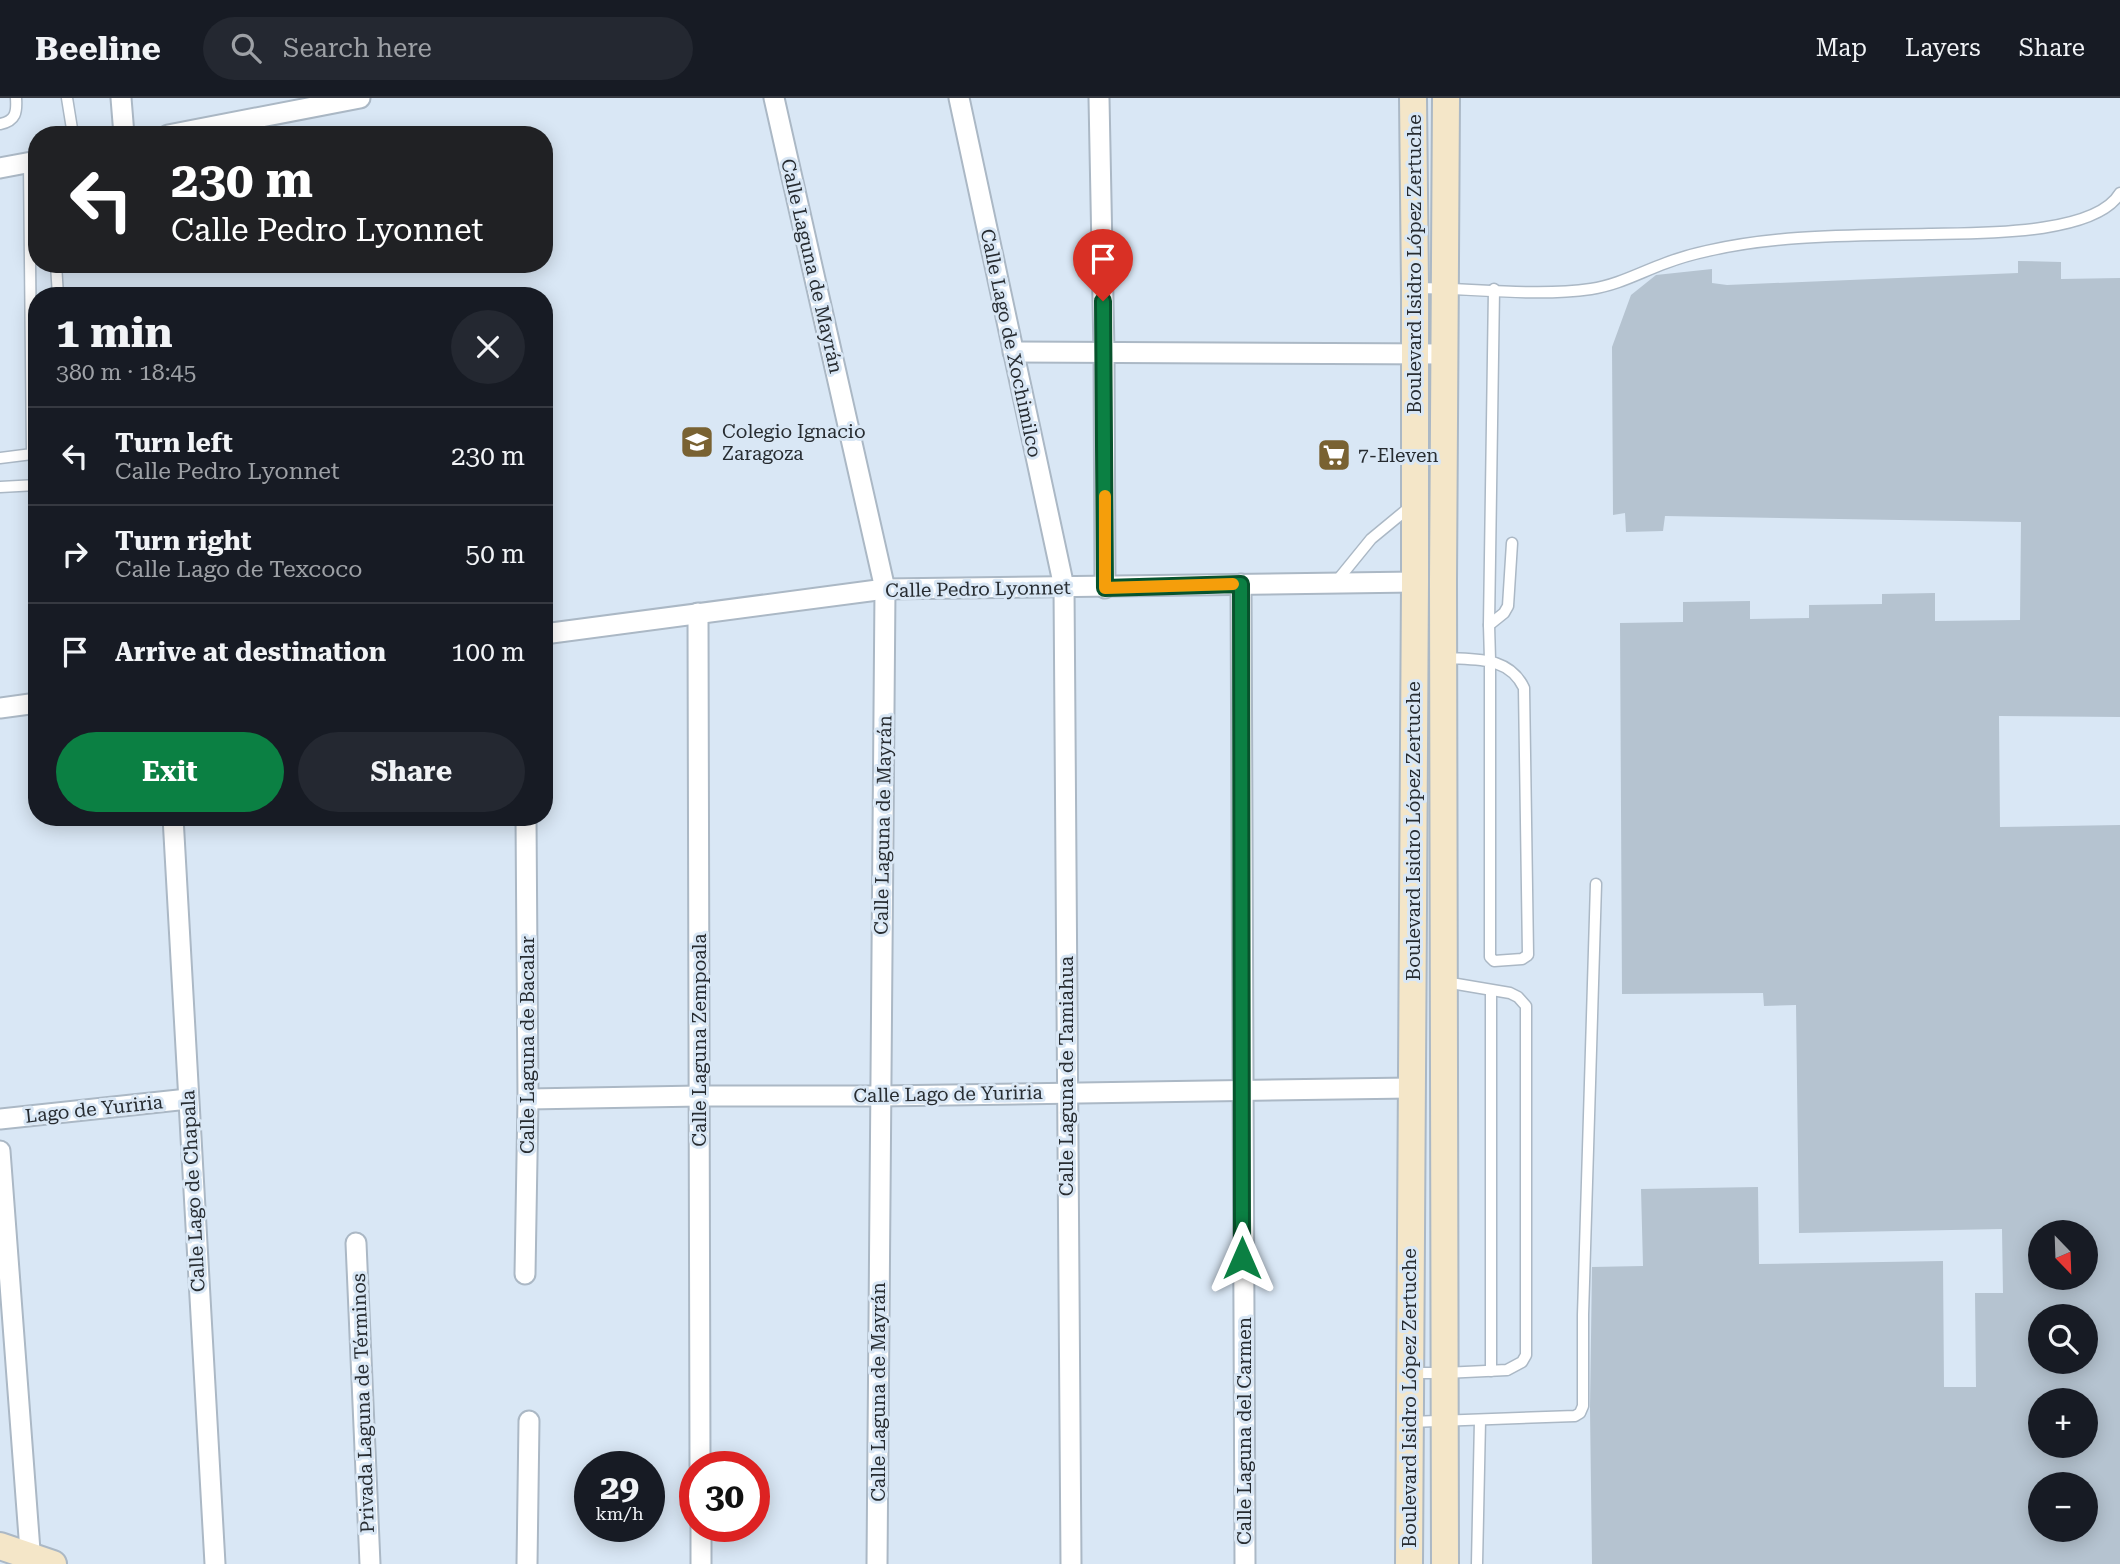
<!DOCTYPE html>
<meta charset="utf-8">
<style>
:root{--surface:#171b24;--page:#242831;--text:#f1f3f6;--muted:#9ea1a6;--line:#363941;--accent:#0b8043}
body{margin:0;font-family:"Roboto Serif",serif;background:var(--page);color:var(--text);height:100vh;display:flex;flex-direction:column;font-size:26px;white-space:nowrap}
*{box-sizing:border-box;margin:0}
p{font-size:23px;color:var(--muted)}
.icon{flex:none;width:38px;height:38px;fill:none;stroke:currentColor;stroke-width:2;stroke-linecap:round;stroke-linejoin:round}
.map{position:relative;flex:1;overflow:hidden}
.drawer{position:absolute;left:28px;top:189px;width:525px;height:539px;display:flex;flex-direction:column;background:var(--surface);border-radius:28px;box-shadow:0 4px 18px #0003}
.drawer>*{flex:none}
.hud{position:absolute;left:28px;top:28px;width:525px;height:147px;border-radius:28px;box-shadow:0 4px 18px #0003;background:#202124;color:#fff;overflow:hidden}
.needle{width:46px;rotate:157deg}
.tools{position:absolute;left:2028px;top:1122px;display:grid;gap:14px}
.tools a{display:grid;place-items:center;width:70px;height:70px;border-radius:50%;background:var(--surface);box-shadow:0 4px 18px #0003;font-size:35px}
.speed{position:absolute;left:574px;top:1353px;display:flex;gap:14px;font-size:35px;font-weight:700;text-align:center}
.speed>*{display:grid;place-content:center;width:91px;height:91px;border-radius:50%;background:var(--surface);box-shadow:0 4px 18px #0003;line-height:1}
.speed small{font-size:18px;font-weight:400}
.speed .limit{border:10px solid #d22;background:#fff;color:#111}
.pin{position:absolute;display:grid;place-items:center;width:60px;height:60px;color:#fff;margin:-72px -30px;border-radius:50% 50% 50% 0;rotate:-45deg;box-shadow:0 0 7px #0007}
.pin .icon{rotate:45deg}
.me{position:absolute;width:77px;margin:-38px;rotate:0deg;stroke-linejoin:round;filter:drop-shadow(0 0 5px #0008)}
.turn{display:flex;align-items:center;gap:24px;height:147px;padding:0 28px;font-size:32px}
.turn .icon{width:91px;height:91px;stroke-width:2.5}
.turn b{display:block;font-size:49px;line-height:60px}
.round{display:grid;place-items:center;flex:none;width:74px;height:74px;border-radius:37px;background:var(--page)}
.summary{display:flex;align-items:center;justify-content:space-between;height:119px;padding:0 28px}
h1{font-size:42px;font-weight:700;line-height:52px}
.button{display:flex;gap:14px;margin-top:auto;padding:14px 28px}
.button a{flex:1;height:80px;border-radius:42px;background:var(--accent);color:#fff;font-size:28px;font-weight:700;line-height:80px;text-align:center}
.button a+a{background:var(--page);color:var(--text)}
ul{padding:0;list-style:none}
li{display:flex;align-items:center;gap:21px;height:98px;padding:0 28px;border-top:2px solid var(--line)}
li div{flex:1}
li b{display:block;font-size:26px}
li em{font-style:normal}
header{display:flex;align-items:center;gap:42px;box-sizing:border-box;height:98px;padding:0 35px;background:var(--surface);border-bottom:2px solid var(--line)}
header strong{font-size:33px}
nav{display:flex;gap:38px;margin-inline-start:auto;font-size:24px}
.search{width:490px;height:63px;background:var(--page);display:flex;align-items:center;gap:18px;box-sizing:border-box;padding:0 24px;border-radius:38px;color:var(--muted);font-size:26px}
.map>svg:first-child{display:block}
.building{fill:#b5c3d0;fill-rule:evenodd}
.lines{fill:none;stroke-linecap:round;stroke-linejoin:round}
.lane-casing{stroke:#abb8c5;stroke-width:13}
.street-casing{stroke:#abb8c5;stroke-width:23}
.secondary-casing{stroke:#abb8c5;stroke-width:30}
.lane{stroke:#fff;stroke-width:10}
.street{stroke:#fff;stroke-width:19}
.secondary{stroke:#f4e6c8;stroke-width:26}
.route-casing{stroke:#07532c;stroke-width:18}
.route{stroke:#0b8043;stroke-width:12}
.slow{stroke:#f59e0b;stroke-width:12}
.labels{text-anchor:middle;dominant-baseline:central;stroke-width:6;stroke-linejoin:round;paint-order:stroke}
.street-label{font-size:19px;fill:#272c31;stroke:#d9e7f5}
.poi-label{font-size:19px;fill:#272c31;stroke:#d9e7f5;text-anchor:start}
</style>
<header>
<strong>Beeline</strong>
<div class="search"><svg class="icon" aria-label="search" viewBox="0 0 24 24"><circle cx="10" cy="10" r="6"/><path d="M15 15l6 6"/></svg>Search here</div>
<nav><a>Map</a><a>Layers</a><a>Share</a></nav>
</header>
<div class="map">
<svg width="2120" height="1466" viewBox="0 0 2120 1466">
<rect width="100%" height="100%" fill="#d9e7f5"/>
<!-- building -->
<path class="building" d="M2018,163L2061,164V181L2120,180V619L1999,618L2000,729L2120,727V1466H1592L1590,1311L1592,1169L1643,1168L1641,1091L1758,1089L1759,1166L1943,1163L1944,1289H1976L1975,1195H2003L2002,1131L1799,1135L1796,907L1764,908L1763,895L1622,896L1620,525L1683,524V504L1750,503V521L1809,520V507L1882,506V496L1935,495V523L2020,522L2021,424L1665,418L1663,433L1626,434L1625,415L1613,417L1612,249L1631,197L1656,177L1712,171V185L1727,187L2018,175ZM2040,1134H2086V1180H2040ZM2040,1218H2086V1264H2040ZM2040,1302H2086V1348H2040ZM2040,1386H2086V1432H2040Z"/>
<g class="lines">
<defs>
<g id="lane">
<polyline points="67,0 73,37"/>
<path d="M0,26C16,23 17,14 16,0"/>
<polyline points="56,166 58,198"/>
<path d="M1416,190C1473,190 1535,199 1591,191C1618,187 1641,174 1666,165C1679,160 1693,156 1707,153C1780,136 1854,138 1929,136C1974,135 2095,138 2120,95"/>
<polyline points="0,360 32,356 29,65"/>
<polyline points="0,389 37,387"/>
<polyline points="1336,484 1371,441 1411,408"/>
<polyline points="1489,527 1504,515 1508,508 1512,445"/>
<path d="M1446,560C1476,562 1509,558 1524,590L1528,857L1522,861L1494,863L1490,859V562L1489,527L1494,191"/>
<polyline points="1491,893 1491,1273"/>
<polyline points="1413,1275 1444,1275 1507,1272 1522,1264 1526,1257 1526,908 1518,899 1510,895 1445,884"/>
<polyline points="1410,1324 1575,1318 1580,1315 1583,1308 1583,1217 1596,786"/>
<polyline points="1477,1466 1480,1322"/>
</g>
<g id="street">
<polyline points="121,0 124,37"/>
<polyline points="774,0 885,491 877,1466"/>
<polyline points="959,0 1064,489 1071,1466"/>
<polyline points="1099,0 1104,254 1105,490"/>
<polyline points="168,37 360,0"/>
<polyline points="0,70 37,63"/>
<polyline points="1013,254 1445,256"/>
<polyline points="1241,486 1245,1466"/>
<polyline points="698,515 700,1368"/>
<polyline points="544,536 885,491 1415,484"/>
<polyline points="0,610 37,605"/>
<polyline points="173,719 215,1466"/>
<polyline points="528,1001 700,998 880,998 1410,990"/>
<polyline points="0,1021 188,1001"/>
<polyline points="0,1053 31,1466"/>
<polyline points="356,1145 370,1466"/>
<polyline points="525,1176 528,1001 526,719"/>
<polyline points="701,1428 701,1466"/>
<polyline points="527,1466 529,1323"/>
</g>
<g id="secondary">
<polyline points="0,1448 53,1466"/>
<polyline points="1409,1466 1415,484 1415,190 1413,0"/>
<polyline points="1445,1466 1443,484 1446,0"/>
</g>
</defs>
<!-- lane casing -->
<use href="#lane" class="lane-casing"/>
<!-- street casing -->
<use href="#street" class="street-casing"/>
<!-- secondary casing -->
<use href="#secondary" class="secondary-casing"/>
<!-- lane -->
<use href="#lane" class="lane"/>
<!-- street -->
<use href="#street" class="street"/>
<!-- secondary -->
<use href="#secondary" class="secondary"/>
</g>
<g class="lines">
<defs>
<polyline id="route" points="1103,203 1105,490 1241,486 1242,1160"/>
</defs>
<!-- route casing -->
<use href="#route" class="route-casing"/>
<!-- route -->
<use href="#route" class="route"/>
<!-- slow -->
<polyline class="slow" points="1105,398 1105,490 1233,486"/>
</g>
<!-- icons -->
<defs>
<symbol id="school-square" viewBox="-11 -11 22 22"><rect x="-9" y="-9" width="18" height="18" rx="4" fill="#796232" stroke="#d9e7f5"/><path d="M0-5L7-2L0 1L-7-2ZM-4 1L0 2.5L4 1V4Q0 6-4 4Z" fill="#fff"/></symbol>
<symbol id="supermarket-square" viewBox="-11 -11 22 22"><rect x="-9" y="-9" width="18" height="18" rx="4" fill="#796232" stroke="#d9e7f5"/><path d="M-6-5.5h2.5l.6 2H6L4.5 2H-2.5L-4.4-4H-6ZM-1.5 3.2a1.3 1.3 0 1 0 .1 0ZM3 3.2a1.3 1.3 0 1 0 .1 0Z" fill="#fff"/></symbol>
</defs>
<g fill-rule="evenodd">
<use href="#school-square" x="678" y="325" width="38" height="38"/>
<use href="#supermarket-square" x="1315" y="338" width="38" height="38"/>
</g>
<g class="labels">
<!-- street labels -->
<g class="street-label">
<text transform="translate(1414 166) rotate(-90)">Boulevard Isidro López Zertuche</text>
<text transform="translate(812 168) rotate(77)">Calle Laguna de Mayrán</text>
<text transform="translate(1011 245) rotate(78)">Calle Lago de Xochimilco</text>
<text transform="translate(978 491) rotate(-1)">Calle Pedro Lyonnet</text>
<text transform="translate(883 727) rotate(-89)">Calle Laguna de Mayrán</text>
<text transform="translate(1413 733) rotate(-90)">Boulevard Isidro López Zertuche</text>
<text transform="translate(699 942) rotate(-90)">Calle Laguna Zempoala</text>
<text transform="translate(527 947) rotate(-90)">Calle Laguna de Bacalar</text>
<text transform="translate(1066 978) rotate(-90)">Calle Laguna de Tamiahua</text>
<text transform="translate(948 996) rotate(-1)">Calle Lago de Yuriria</text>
<text transform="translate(94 1011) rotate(-6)">Lago de Yuriria</text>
<text transform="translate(193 1093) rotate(-93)">Calle Lago de Chapala</text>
<text transform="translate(878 1294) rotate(-90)">Calle Laguna de Mayrán</text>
<text transform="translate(1409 1300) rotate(-90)">Boulevard Isidro López Zertuche</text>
<text transform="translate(363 1305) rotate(-92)">Privada Laguna de Términos</text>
<text transform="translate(1244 1333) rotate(-90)">Calle Laguna del Carmen</text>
</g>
<!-- poi labels -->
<g class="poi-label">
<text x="722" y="333">Colegio Ignacio<tspan x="722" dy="22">Zaragoza</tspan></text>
<text x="1358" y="357">7-Eleven</text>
</g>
</g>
</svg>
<div class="tools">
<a><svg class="needle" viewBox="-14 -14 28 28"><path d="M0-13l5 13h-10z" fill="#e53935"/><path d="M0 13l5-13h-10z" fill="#9ea1a6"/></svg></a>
<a><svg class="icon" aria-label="search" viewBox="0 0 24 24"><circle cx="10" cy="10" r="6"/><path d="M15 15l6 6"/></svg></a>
<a>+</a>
<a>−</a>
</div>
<div class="speed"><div>29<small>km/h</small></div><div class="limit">30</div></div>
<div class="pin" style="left:1103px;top:203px;background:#d93025"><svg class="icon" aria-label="arrive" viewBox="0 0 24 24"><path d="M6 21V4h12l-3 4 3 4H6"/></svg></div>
<svg class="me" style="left:1242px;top:1160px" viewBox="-20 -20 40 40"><path d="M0-17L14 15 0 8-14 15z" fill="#0b8043" stroke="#fff" stroke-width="4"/></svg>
<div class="hud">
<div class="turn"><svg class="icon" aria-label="left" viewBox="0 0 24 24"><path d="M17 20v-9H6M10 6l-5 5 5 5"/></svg><div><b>230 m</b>Calle Pedro Lyonnet</div></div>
</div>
<section class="drawer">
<div class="summary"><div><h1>1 min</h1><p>380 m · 18:45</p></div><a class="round"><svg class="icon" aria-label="close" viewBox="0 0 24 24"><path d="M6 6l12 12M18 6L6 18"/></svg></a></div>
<ul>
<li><svg class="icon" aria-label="left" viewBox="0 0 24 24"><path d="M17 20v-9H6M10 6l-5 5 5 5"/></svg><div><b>Turn left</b><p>Calle Pedro Lyonnet</p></div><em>230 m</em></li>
<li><svg class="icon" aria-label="right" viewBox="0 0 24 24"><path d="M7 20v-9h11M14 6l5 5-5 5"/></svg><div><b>Turn right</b><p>Calle Lago de Texcoco</p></div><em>50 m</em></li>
<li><svg class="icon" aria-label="arrive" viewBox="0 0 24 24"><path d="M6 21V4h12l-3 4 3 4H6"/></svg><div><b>Arrive at destination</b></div><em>100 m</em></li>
</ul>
<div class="button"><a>Exit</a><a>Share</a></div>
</section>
</div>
